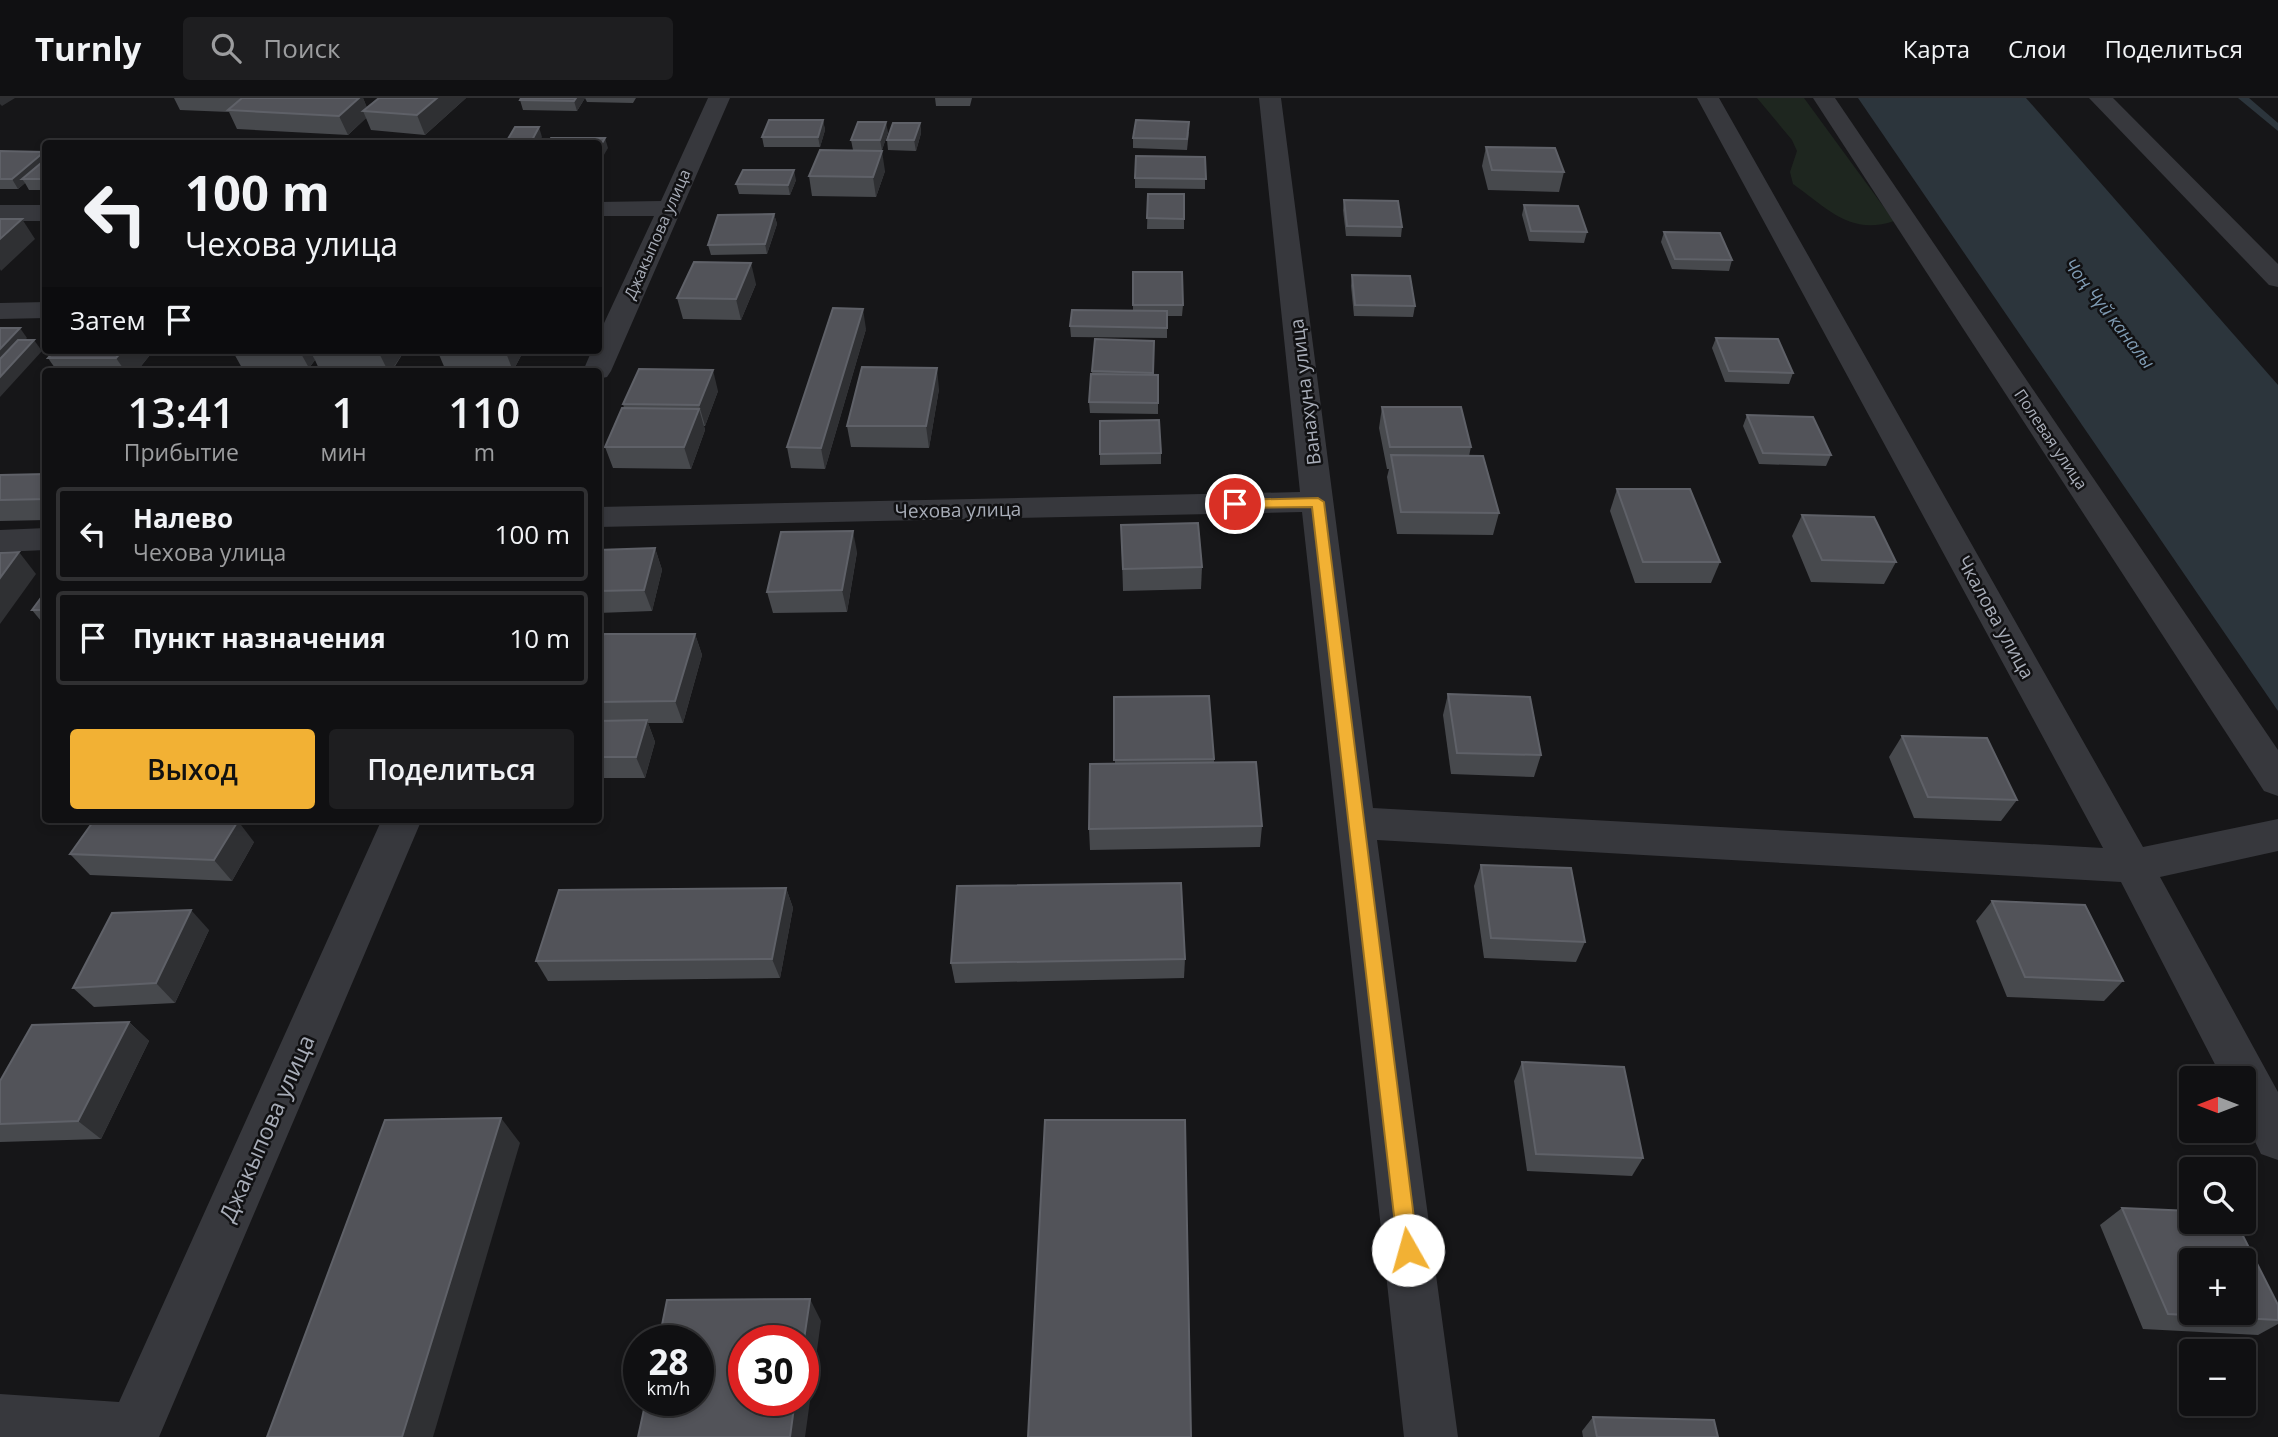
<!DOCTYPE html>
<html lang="ru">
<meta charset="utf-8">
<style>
:root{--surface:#101012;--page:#1e1e20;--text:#f1f3f6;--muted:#9c9d9f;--line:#303032;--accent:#f2b134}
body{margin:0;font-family:"Open Sans",sans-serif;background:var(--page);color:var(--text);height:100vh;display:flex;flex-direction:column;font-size:26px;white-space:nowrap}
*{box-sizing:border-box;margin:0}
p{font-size:23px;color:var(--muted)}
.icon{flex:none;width:38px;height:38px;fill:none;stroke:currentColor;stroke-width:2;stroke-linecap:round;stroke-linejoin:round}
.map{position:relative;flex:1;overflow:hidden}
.panel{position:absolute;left:42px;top:270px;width:560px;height:455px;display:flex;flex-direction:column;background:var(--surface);border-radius:7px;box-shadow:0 4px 10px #0003,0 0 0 2px var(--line)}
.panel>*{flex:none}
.banner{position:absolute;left:42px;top:42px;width:560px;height:214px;border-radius:7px;box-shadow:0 4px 10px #0003,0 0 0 2px var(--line);background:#101012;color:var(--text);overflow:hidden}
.needle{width:46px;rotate:270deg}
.fabs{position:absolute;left:2179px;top:968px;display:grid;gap:14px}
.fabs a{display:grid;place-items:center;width:77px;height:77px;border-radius:7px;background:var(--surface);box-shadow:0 4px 10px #0003,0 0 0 2px var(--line);font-size:35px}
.speed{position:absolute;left:623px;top:1227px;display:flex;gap:14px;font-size:35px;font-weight:700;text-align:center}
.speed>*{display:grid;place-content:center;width:91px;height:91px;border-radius:50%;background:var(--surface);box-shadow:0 4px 10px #0003,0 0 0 2px var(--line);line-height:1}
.speed small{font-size:18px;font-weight:400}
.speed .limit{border:10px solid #d22;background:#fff;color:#111}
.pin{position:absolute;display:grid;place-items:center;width:60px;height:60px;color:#fff;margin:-30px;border:4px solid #fff;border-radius:50%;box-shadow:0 2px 7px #0007}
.me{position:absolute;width:77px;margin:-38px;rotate:353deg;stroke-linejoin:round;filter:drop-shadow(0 0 5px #0008)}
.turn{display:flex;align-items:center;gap:24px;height:147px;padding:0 28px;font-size:32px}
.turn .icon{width:91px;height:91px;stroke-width:2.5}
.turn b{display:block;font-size:49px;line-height:60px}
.then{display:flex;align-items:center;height:66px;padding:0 28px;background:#0003;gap:14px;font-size:26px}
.eta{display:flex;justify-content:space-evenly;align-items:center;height:119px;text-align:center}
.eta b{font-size:42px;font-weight:600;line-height:49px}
.primary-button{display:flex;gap:14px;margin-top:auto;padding:14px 28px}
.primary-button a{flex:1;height:80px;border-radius:7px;background:var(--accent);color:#111;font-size:28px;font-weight:600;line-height:80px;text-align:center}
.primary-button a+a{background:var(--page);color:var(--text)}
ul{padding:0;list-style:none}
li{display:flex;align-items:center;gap:21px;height:94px;margin:0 14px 10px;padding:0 14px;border:4px solid var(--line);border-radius:7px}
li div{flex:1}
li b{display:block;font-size:26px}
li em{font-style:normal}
header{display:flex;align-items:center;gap:42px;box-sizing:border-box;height:98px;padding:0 35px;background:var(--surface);border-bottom:2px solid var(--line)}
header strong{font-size:33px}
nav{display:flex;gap:38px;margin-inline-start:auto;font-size:24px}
.search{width:490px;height:63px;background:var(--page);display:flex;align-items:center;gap:18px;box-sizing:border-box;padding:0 24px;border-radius:7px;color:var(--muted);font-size:26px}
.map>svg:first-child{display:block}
.green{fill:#1e261f}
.water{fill:#2c353c}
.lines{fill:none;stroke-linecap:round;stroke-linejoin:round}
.stream{fill:#2c353c;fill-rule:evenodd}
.street{fill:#37383d;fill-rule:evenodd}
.wall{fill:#47494d}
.shaded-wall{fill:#2f3033}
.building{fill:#525359;stroke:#5f6168;stroke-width:2;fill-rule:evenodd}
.route{fill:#f2b134;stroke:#9d7322;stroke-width:2}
.labels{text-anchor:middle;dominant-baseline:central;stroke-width:5;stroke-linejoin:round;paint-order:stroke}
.far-street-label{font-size:16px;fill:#a8adb8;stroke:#111113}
.far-water-label{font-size:18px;font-style:italic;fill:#7f9bb3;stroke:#111113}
.street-label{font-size:19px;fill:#a8adb8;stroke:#111113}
.near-street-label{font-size:23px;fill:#a8adb8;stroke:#111113}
</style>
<header>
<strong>Turnly</strong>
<div class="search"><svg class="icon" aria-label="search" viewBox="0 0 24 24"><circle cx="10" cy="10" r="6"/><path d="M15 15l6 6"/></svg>Поиск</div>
<nav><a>Карта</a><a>Слои</a><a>Поделиться</a></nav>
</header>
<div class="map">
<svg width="2278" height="1339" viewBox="0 0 2278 1339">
<rect width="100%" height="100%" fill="#161618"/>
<!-- green -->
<path class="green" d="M1757,0H1804L1894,123C1850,138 1827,110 1793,86L1790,74L1797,53L1792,42Z"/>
<!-- water -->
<polygon class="water" points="1858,0 2026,0 2278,287 2278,613"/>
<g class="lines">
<!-- stream -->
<polygon class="stream" points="2238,0 2249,0 2278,25 2278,33"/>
<!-- street -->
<g class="street">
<polygon points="708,0 730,0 611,273 607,279 598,281 598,273 583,273 592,252 598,252 598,238 654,118 598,118 598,104 661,103"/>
<polygon points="1259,0 1281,0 1373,710 2103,750 1697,0 1719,0 2143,749 2278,721 2278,753 2160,779 2278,994 2278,1062 2261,1056 2244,1021 2244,980 2222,980 2121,784 1377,742 1458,1339 1404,1339 1302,414 598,429 598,409 1300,394"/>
<polygon points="1813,0 1835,0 2278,652 2278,698 2264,693"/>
<polygon points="2089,0 2113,0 2278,166 2278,189 2269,187"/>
<rect x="0" y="107" width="46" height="16"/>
<polygon points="46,204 46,220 0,221 0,205"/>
<polygon points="46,430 46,452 0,454 0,432"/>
<polygon points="382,721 422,721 159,1339 0,1339 0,1296 119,1304"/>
</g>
</g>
<!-- wall -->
<g class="wall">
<polygon points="174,0 363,0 367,10 466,0 425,37 371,32 366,20 348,37 237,31 229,14 180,12"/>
<polygon points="521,0 636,0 633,5 587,4 585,0 577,13 523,12 520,2"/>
<polygon points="935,0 972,0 970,8 936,8"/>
<polygon points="823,22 825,32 820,49 764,49 762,39"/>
<polygon points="920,25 921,35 916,53 888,52 887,42"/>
<polygon points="888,34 882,52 853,52 851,42"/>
<polygon points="1189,34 1187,52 1133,50 1133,40"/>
<polygon points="1486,49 1564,74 1559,94 1488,92 1482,68"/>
<polygon points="0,53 46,56 46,92 29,92 25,85 18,91 0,91"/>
<polygon points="1205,59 1205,91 1135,90 1135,80"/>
<polygon points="885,73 876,99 812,98 809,78"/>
<polygon points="796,82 790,97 739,96 736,86"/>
<polygon points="1148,96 1184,121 1184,131 1147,131"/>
<polygon points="1344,102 1402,129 1401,139 1346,138 1343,112"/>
<polygon points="1524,107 1587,134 1584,145 1529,143 1522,117"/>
<polygon points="774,116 777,126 767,156 711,157 708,147"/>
<polygon points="1664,134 1732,162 1729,173 1672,171 1661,144"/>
<polygon points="1133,174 1183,207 1182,218 1167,218 1167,240 1071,239 1070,228 1133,213"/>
<polygon points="1352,177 1415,208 1413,219 1354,218 1351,188"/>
<polygon points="756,186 741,222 683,221 677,200"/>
<polygon points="866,231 825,371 791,370 787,349"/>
<polygon points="1716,240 1793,275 1789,286 1725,284 1712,250"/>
<polygon points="154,252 137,273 57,273 48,260"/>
<polygon points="232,252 405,252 392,273 320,273 315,262 309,270 242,270"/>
<polygon points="437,252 524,252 513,273 446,273"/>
<polygon points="1154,253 1153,277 1158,277 1158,316 1090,315 1089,304 1092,273"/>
<polygon points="939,291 929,350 851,349 847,328"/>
<polygon points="718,293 705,328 704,328 705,332 691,371 613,370 605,349 624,310 623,306"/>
<polygon points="1382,309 1471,349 1469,358 1499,415 1493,437 1397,436 1387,379 1389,371 1387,371 1379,330"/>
<polygon points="1747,317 1831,357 1826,368 1759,366 1743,328"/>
<polygon points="1100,323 1161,355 1161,366 1100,367"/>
<polygon points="46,376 46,422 0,423 0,377"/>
<polygon points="1617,391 1720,464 1711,485 1635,485 1610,413"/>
<polygon points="1802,417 1896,464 1884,486 1811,484 1792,438"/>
<polygon points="1121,427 1202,469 1201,491 1123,493"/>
<polygon points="655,450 662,472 652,513 598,515 598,452"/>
<polygon points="857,454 847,514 773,515 767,494"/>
<polygon points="46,493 46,523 41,523 32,512"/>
<polygon points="695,536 702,557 683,625 648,625 655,644 645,680 598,680 598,551"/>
<polygon points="1448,596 1541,657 1534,679 1451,676 1443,617"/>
<polygon points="1114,599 1214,661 1214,664 1262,728 1260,749 1090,752 1089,731 1115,666"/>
<polygon points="1902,638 2017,702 2001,723 1914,720 1889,659"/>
<polygon points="254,744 232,783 90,777 70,756"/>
<polygon points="1481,767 1585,844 1576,864 1484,860 1474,788"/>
<polygon points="786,790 793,810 780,880 548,883 536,863"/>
<polygon points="1992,803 2123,883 2104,903 2007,899 1976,823"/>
<polygon points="209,832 175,905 94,909 73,890"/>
<polygon points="1185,861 1184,880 955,885 951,865"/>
<polygon points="129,924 149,943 101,1041 0,1044 0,983"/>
<polygon points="1522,964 1643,1060 1632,1078 1527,1073 1514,983"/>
<polygon points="2122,1110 2278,1207 2278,1226 2258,1237 2143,1231 2100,1127"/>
<polygon points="1593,1319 1718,1339 1583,1339 1582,1333"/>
</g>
<!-- shaded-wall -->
<g class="shaded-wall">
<polygon points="0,0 15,0 2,8 0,6"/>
<polygon points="359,0 363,0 369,14 363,13 366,20 348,37 339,18"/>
<polygon points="437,0 466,0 425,37 417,17"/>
<polygon points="576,0 585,0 577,13 574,3"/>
<polygon points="823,22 825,32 820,49 818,39"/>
<polygon points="886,24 888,34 882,52 880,42"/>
<polygon points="920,25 921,35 916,53 914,42"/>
<polygon points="539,29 542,39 539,46 530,46"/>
<polygon points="605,40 608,50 598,67 598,52"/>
<polygon points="882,53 885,73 876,99 873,79"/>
<polygon points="44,54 46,56 46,68 22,81 25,85 18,91 12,81"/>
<polygon points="794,72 796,82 790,97 788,87"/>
<polygon points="774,116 777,126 767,156 765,146"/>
<polygon points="22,121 35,141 1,173 0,171 0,141"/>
<polygon points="751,165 756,186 741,222 736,201"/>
<polygon points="863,211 866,231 825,371 821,350"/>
<polygon points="20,230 27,240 0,270 0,251"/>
<polygon points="34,242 42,253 0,299 0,279"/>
<polygon points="123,252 154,252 137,273 125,273 116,260"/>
<polygon points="299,252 321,252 311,255 315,262 309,270"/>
<polygon points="382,252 405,252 391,273 388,273 379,255"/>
<polygon points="505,252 524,252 513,273"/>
<polygon points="937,270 939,291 929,350 926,328"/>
<polygon points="713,272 718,293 705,328 699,307"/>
<polygon points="699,311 705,332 691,371 684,349"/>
<polygon points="853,433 857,454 847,514 842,492"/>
<polygon points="655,450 662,472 652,513 644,492"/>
<polygon points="19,454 36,476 0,526 0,480"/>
<polygon points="695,536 702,557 683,625 675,603"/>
<polygon points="647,622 655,644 645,680 636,659"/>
<polygon points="238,723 254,744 232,783 214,762"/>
<polygon points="786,790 793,810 780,880 772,861"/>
<polygon points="191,812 209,832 175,905 156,885"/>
<polygon points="129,924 149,943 101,1041 78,1023"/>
<polygon points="501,1020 520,1045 433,1339 402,1339"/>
<polygon points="810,1201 821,1223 805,1339 790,1339 795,1302 803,1302 803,1248"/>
</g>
<!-- building -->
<g class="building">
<polygon points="242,0 359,0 339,18 228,12"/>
<polygon points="379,0 437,0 417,17 363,13"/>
<polygon points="521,0 576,0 574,3 520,2"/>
<polygon points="769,22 823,22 818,39 762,39"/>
<polygon points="1136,22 1189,24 1187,41 1133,40"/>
<polygon points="858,24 886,24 880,42 851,42"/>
<polygon points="893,25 920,25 914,42 887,42"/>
<polygon points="515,29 539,29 530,46 505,46"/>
<polygon points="551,40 605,40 598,52 598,46 547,46"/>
<polygon points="147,41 210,42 206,46 142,46"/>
<polygon points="101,42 128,42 124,46 97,46"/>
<polygon points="1486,49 1555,50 1564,74 1492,72"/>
<polygon points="820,52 882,53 873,79 809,78"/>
<polygon points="0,53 44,54 12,81 0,81"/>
<polygon points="1136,58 1205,59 1206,81 1135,80"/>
<polygon points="46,61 46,81 22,81"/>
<polygon points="743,72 794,72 788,87 736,86"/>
<polygon points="1148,96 1184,96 1184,121 1147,120"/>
<polygon points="1344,102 1398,103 1402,129 1347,128"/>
<polygon points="1524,107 1578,108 1587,134 1531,133"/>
<polygon points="774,116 765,146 708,147 718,117"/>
<polygon points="0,121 22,121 0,141"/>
<polygon points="1664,134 1720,135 1732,162 1675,161"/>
<polygon points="694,164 751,165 736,201 677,200"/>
<polygon points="1133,174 1182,174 1183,207 1133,207"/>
<polygon points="1352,177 1410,178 1415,208 1355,207"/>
<polygon points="833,210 863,211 821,350 787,349"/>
<polygon points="1072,212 1167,213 1167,230 1070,228"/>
<polygon points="0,230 20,230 0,251"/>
<polygon points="1716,240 1778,241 1793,275 1729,273"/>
<polygon points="1095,241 1154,243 1153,275 1092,273"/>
<polygon points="18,242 34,242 0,279 0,261"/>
<polygon points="55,252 123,252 116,260 48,260"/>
<polygon points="314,252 382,252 379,255 311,255"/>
<polygon points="862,269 937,270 926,328 847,328"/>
<polygon points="639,271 713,272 699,307 623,306"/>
<polygon points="1091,276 1158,277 1158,305 1089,304"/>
<polygon points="1382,309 1461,309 1471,349 1390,349"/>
<polygon points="622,310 699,311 684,349 605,349"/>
<polygon points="1747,317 1813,319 1831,357 1763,355"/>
<polygon points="1159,322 1161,355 1100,356 1100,323"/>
<polygon points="1391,357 1483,358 1499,415 1401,414"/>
<polygon points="46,376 46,401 0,402 0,377"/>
<polygon points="1617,391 1690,391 1720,464 1643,464"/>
<polygon points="1802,417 1874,419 1896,464 1822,462"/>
<polygon points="1198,425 1202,469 1123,471 1121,427"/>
<polygon points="853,433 842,492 767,494 781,434"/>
<polygon points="655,450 644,492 598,493 598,452"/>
<polygon points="19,454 0,480 0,455"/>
<polygon points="46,493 46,512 32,512"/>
<polygon points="604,536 695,536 675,603 598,604 598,551"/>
<polygon points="1448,596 1530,599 1541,657 1457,655"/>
<polygon points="1209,598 1214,661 1114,662 1114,599"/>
<polygon points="647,622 636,659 598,659 598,623"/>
<polygon points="1902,638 1987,640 2017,702 1928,699"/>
<polygon points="1256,664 1262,728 1089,731 1090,666"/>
<polygon points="95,721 180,721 238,723 214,762 70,756"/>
<polygon points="1481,767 1571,770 1585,844 1491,840"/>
<polygon points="1181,785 1185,861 951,865 957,788"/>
<polygon points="786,790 772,861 536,863 559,792"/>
<polygon points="1992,803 2085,807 2123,883 2025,879"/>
<polygon points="191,812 156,885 73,890 112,815"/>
<polygon points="129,924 78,1023 0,1026 0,983 32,927"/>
<polygon points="1522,964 1624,969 1643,1060 1536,1056"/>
<polygon points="501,1020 402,1339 267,1339 385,1022"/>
<polygon points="1045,1022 1185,1022 1191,1339 1028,1339"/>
<path d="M2122,1110L2191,1113V1124H2236L2278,1207V1222L2168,1216ZM2191,1162H2244V1214H2191Z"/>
<polygon points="810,1201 803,1248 803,1242 744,1242 744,1302 795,1302 790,1339 638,1339 646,1302 698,1302 698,1242 659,1242 667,1202"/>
<polygon points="1593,1319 1714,1322 1718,1339 1597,1339"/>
</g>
<!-- route -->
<polygon class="route" points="1318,400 1324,404 1418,1152 1415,1159 1408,1162 1401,1159 1398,1152 1312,409 1235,410 1228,406 1235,402"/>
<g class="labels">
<!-- far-street labels -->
<g class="far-street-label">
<text transform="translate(657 136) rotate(-66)">Джакыпова улица</text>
<text transform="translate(2051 341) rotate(56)">Полевая улица</text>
</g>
<!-- far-water labels -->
<g class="far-water-label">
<text transform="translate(2110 215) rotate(52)">Чоң Чүй каналы</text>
</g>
<!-- street labels -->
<g class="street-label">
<text transform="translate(1305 294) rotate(-97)">Ванахуна улица</text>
<text transform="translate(958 412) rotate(-1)">Чехова улица</text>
<text transform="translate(1996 519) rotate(61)">Чкалова улица</text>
</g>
<!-- near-street labels -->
<g class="near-street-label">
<text transform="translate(266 1030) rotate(-66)">Джакыпова улица</text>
</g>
</g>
</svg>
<div class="fabs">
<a><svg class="needle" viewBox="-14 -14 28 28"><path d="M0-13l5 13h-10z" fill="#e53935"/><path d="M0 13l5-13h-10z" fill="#9c9d9f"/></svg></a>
<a><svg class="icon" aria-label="search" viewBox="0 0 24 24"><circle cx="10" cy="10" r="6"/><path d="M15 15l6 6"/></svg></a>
<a>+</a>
<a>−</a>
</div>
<div class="speed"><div>28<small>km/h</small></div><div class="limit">30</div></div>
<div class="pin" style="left:1235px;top:406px;background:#d93025"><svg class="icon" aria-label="arrive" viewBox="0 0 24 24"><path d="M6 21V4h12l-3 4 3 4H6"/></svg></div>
<svg class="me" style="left:1408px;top:1152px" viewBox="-20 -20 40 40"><circle r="19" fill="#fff"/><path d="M0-13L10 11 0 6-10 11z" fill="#f2b134"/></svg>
<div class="banner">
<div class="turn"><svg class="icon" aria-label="left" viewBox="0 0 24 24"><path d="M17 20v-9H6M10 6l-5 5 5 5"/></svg><div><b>100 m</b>Чехова улица</div></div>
<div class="then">Затем<svg class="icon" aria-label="arrive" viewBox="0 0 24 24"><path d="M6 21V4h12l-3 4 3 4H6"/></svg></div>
</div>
<section class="panel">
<div class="eta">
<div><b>13:41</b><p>Прибытие</p></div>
<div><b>1</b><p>мин</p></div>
<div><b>110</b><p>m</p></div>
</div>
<ul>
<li><svg class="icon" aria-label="left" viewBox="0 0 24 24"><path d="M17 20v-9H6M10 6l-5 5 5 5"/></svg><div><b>Налево</b><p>Чехова улица</p></div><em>100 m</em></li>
<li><svg class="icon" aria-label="arrive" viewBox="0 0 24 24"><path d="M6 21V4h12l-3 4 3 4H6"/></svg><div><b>Пункт назначения</b></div><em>10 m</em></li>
</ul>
<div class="primary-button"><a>Выход</a><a>Поделиться</a></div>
</section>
</div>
